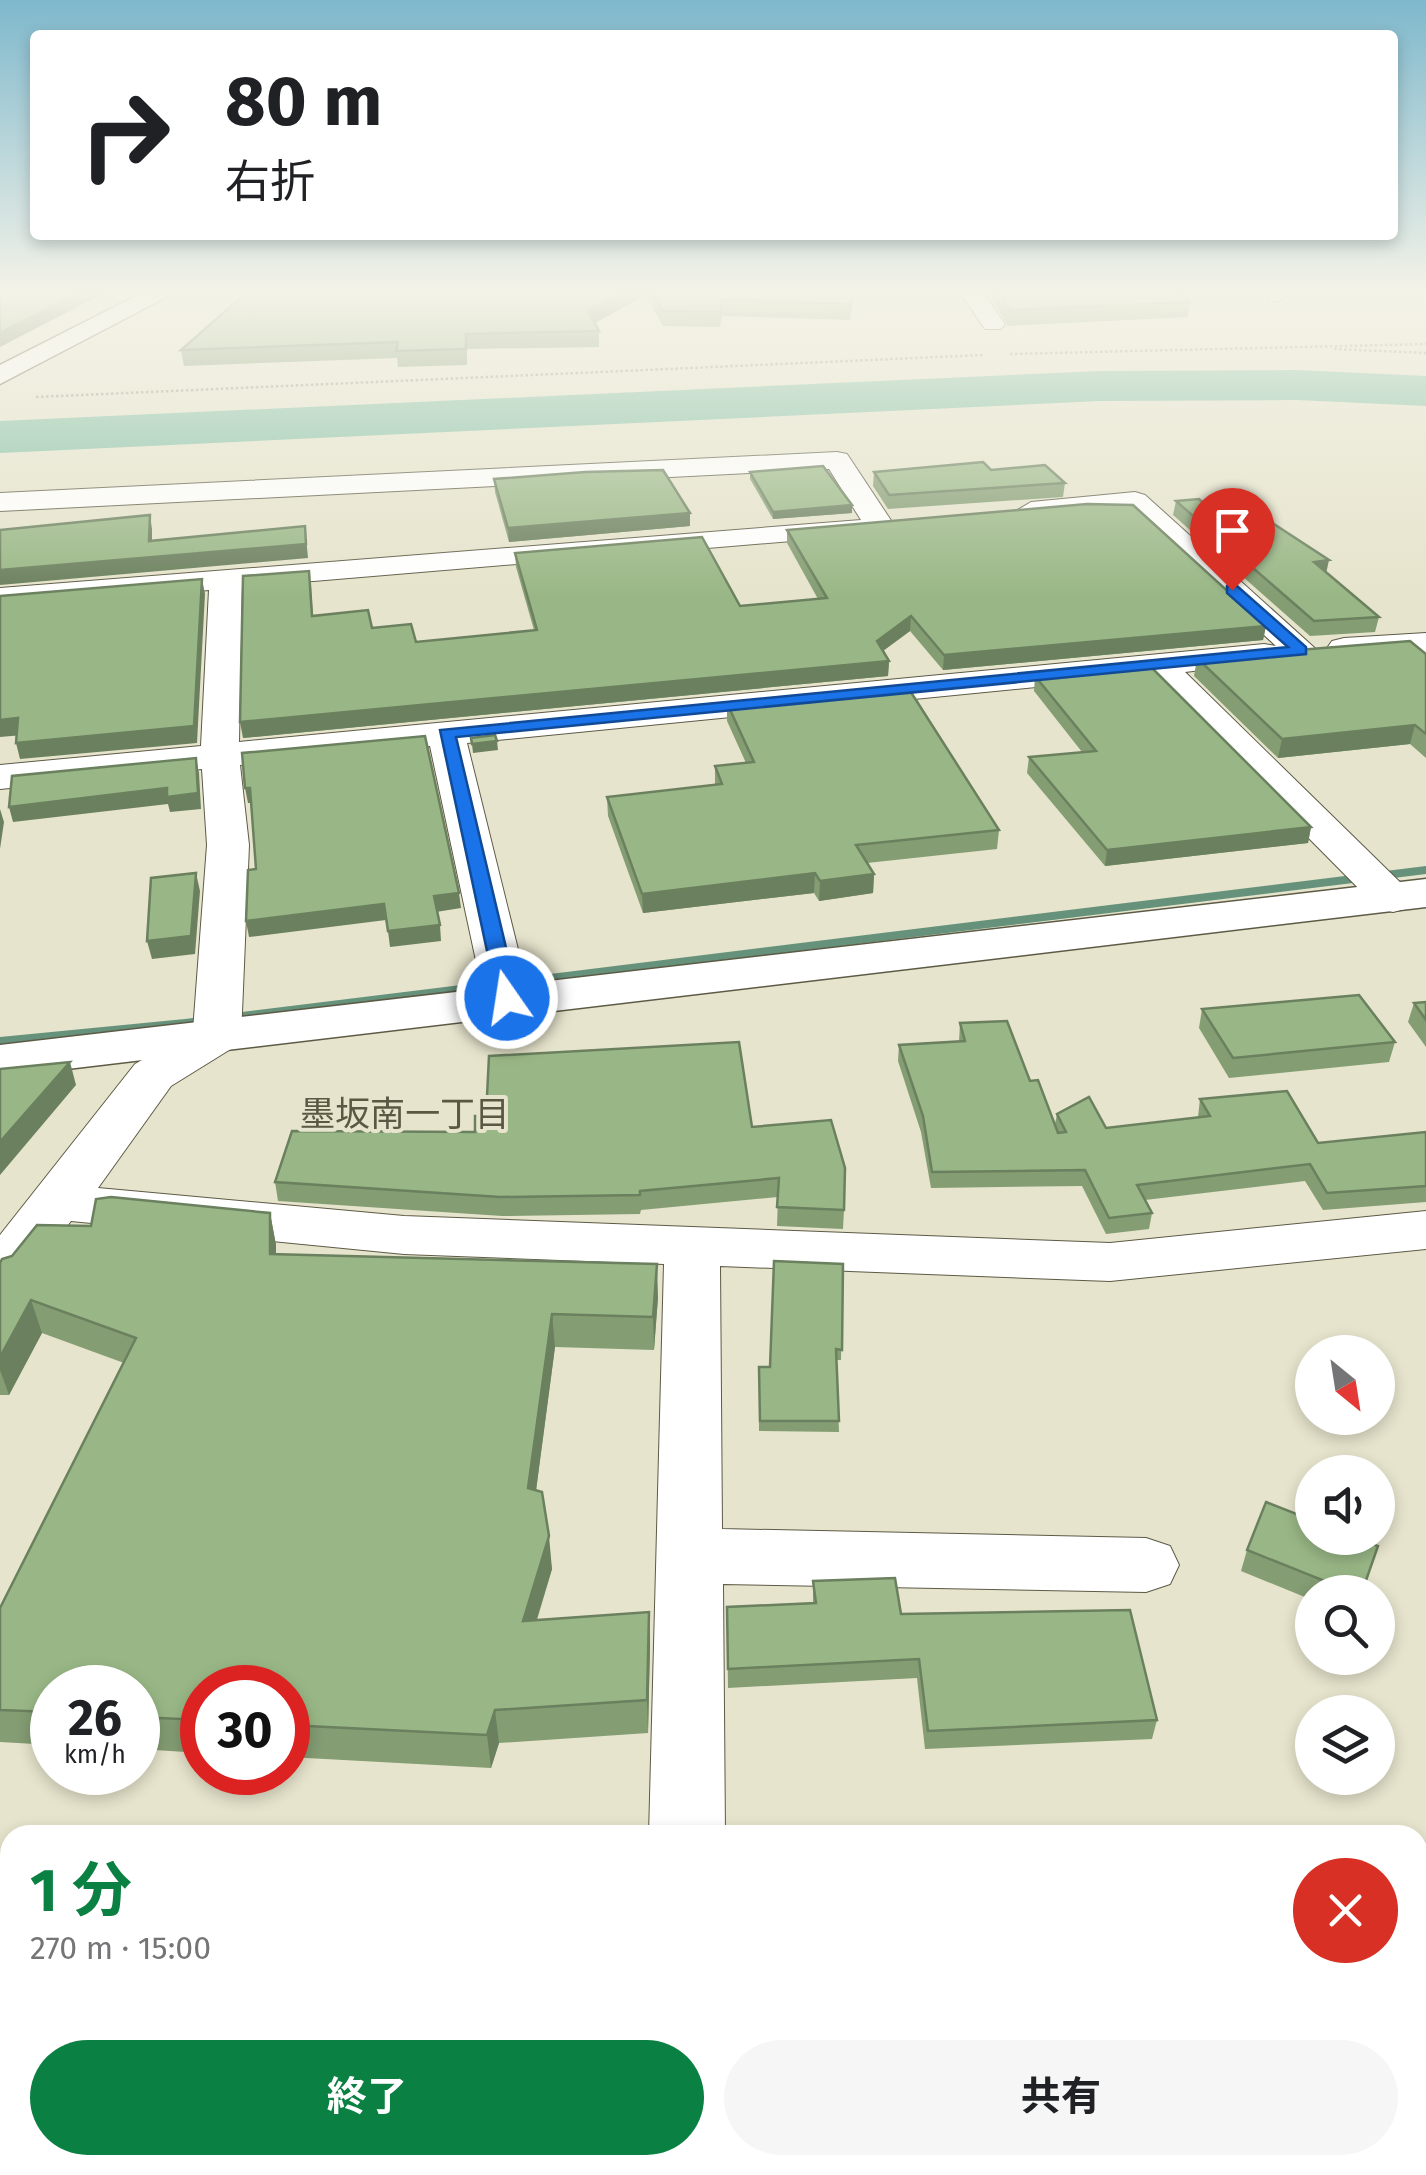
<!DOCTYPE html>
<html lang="ja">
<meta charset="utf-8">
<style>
:root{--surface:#fff;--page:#f6f6f6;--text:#202124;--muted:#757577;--accent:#0b8043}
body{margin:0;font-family:"Fira Sans","Noto Sans JP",sans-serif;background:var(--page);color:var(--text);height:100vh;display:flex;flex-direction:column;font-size:38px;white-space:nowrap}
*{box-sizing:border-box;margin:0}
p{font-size:32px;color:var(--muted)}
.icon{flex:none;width:55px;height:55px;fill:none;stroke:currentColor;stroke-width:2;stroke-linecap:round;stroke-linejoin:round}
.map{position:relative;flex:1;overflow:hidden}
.sheet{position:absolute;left:0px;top:1825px;width:1428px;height:350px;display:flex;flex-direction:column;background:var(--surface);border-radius:30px 30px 0 0;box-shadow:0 5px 15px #0003}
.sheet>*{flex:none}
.guide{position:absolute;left:30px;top:30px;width:1368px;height:210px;border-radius:10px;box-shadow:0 5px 15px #0003;background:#fff;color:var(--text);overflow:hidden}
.needle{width:65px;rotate:150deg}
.buttons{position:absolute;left:1295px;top:1335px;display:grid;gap:20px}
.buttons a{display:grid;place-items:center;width:100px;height:100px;border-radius:50%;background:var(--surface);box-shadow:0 5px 15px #0003;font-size:50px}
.speed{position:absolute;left:30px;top:1665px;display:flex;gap:20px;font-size:50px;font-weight:700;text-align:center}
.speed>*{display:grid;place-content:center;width:130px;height:130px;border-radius:50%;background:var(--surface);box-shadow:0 5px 15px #0003;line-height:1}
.speed small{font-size:25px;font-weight:400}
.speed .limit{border:15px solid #d22;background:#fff;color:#111}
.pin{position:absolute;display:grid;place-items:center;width:85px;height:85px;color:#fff;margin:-102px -42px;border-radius:50% 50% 50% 0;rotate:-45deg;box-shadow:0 0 10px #0007}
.pin .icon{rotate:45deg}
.me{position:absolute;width:110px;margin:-55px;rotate:347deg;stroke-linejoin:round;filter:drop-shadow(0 0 8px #0008)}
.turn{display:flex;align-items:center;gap:35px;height:210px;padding:0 30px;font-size:45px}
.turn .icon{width:130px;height:130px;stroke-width:2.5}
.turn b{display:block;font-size:70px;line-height:85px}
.round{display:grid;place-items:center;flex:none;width:105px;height:105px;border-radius:52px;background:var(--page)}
.headline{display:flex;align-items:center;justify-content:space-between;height:170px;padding:0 30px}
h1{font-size:60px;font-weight:700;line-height:75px;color:var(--accent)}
.primary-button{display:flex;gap:20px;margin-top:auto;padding:20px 30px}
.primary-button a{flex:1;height:115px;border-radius:60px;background:var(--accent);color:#fff;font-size:40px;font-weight:700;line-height:115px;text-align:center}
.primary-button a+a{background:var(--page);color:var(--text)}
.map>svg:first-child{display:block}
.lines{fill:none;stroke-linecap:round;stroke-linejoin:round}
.stream{fill:#66927c;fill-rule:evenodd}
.river{fill:#80bea3;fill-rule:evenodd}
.minor-casing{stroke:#5d5a46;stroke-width:2}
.tertiary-casing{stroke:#5d5a46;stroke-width:3}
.trunk-casing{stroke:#5d5a46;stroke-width:3}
.path{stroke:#9c9a88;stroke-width:2.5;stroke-dasharray:2.5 2.5;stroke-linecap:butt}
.minor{fill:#fff;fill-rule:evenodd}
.tertiary{fill:#fff;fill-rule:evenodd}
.trunk{fill:#fff;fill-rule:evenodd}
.wall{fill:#849d73}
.shaded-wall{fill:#6b805e}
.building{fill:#99b786;stroke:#6b805e;stroke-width:2.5}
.route{fill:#1a73e8;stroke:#114b97;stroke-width:2.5}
.labels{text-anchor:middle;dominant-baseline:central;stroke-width:8;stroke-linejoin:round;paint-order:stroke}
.neighbourhood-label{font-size:35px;fill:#5a5743;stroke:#e6e4cc}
</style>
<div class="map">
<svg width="1426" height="2175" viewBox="0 0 1426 2175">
<rect width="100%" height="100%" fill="#e6e4cc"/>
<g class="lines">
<!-- stream -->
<polygon class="stream" points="1426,866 1426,874 185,1027 0,1045 0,1037 185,1019"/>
<!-- river -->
<polygon class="river" points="1297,370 1426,376 1426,406 1297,400 1100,401 0,453 0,421 1100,371"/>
<defs>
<g id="minor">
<polygon points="959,291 982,291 1005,324 1001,329 985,329"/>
<polygon points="1265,291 1287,291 1288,295 1277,302 1269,300"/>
<polygon points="837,452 847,454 894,525 890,531 879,534 866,528 852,536 242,587 239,742 1264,644 1276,646 1128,511 1031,520 1016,511 1031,502 1135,492 1145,495 1318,651 1313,658 1301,661 1277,648 1281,654 1276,661 1185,672 1408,890 1415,899 1408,908 1393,912 1378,908 1148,676 467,743 530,998 524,1008 507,1012 490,1008 484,998 430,746 240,765 249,845 241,1037 234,1047 171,1086 98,1188 404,1216 1110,1243 1426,1211 1426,1249 1110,1281 720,1266 722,1529 1146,1538 1170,1546 1179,1565 1170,1584 1146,1592 723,1584 725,1835 649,1835 664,1264 404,1254 71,1221 20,1286 0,1292 0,1235 135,1064 193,1031 207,845 202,769 0,789 0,765 201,746 209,590 0,608 0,588 861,520 829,469 0,511 0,493"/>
<polygon points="1426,633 1426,653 1344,658 1332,655 1327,648 1332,641 1344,638"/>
<rect x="615" y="2165" width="88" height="10"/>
</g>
<polygon id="tertiary" points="1426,879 1426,907 0,1077 0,1045"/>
<polygon id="trunk" points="146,291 178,291 0,384 0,365"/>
</defs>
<!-- minor casing -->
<use href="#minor" class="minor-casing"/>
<!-- tertiary casing -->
<use href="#tertiary" class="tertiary-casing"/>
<!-- trunk casing -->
<use href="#trunk" class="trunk-casing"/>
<!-- path -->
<g class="path">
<polyline points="1334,349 1426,353"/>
<polyline points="1010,354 1426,344"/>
<polyline points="36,397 983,355"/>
</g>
<!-- minor -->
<use href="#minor" class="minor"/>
<!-- tertiary -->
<use href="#tertiary" class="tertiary"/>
<!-- trunk -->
<use href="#trunk" class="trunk"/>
</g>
<!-- wall -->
<g class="wall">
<polygon points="248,291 855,291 850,320 722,316 720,327 663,326 646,295 595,323 599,331 599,347 467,349 467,365 398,367 397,358 184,366 181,350"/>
<polygon points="987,291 1177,291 1190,302 1188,317 1008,326"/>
<polygon points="991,470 1065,483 1063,497 888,509 873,486 874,472"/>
<polygon points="750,472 852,505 852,513 773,519 750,479"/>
<polygon points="494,479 690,526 509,542 495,492"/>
<polygon points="1176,501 1217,516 1326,572 1379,617 1375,632 1310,636 1173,515"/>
<polygon points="787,530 1266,626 1263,640 943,670 910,631 883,651 889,661 888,676 243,738 311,585 313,615 372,628 416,642 534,630 516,567 515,553 740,606 818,599 787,543"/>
<polygon points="1426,654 1426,758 1410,744 1278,758 1194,676 1197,658"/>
<polygon points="1035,676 1311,827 1308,843 1105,866 1027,773 1029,757 1082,752 1034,691"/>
<polygon points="727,703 999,830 997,849 867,863 874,874 873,893 819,901 814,893 643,913 608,816 607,797 715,785 715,766 746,763 727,721"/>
<polygon points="1426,1002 1426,1047 1408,1022 1414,1003"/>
<polygon points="1202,1009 1395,1042 1389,1062 1229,1078 1199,1028"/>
<polygon points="960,1023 1030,1081 1055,1124 1057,1114 1106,1128 1198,1117 1200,1099 1318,1143 1426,1132 1426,1202 1323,1210 1305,1181 1145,1200 1152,1213 1149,1229 1106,1234 1082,1186 931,1188 921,1132 898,1061 899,1045 959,1042"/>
<polygon points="752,1127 844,1210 843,1229 777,1226 778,1197 641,1210 640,1214 502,1216 278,1201 275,1182 475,1132"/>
<polygon points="270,1213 276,1245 276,1254 658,1297 654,1350 555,1347 536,1490 552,1569 537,1620 649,1612 650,1645 648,1733 499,1743 491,1768 288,1757 288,1688 202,1688 202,1753 138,1749 138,1688 52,1688 52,1745 0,1742 0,1608 124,1363 42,1333 9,1395 0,1395 0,1263 91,1226"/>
<polygon points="843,1264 841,1360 836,1360 839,1432 759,1431 759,1367 770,1367"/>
<polygon points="1247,1550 1362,1592 1312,1592 1312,1600 1241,1571"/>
<polygon points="813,1581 901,1614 1157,1720 1152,1739 925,1749 917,1678 728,1688 727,1607 813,1603"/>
</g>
<!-- shaded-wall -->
<g class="shaded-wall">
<polygon points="82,291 108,291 0,347 0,333"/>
<polygon points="625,291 646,291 646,295 589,326 588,311"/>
<polygon points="852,505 852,513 773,519 773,512"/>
<polygon points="690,513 690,526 509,542 508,528"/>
<polygon points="150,515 152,529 152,555 149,541"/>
<polygon points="305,526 308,558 0,585 0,570"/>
<polygon points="1329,560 1326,574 1314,562"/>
<polygon points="202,579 205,594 197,743 20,759 16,743"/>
<polygon points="911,616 910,631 876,656 877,641"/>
<polygon points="1266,626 1263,640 943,670 944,655"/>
<polygon points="889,661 888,676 243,738 240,722"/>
<polygon points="18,718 23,735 0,737 0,720"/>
<polygon points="1415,725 1410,744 1278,758 1282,739"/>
<polygon points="497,741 498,750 473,753 472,744"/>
<polygon points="196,758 199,773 201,809 170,812 168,804 13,822 9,807"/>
<polygon points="245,788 250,788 253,803 248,803"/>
<polygon points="0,809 4,822 0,849"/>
<polygon points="1311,827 1308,843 1105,866 1107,850"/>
<polygon points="196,873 200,891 195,954 152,959 147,941"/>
<polygon points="815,873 814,893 643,913 642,894"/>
<polygon points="874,874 873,893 819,901 820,881"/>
<polygon points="459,893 461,908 436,912 434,896"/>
<polygon points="384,904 386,920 249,937 246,921"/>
<polygon points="440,925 441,941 390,947 388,931"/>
<polygon points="70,1062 76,1085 0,1175 0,1142"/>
<polygon points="270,1213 276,1245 276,1286 270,1254"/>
<polygon points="657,1264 658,1297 654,1350 653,1317"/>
<polygon points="31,1300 42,1333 9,1395 0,1370 0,1357"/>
<polygon points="552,1314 555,1347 532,1521 528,1488"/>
<polygon points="549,1536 552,1569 526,1654 523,1621"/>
<polygon points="649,1612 650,1645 648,1733 647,1700"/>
<polygon points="495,1710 499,1743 491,1768 487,1735"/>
<polygon points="10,1916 10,1955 0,1976 0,1936"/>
</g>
<!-- building -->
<g class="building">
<polygon points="0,291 82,291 0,333"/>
<polygon points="248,291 625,291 588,311 599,331 466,334 466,349 396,351 398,342 181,350"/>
<polygon points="652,291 853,291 850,304 722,300 720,312 663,311"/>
<polygon points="998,291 1177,291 1190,302 1010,310"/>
<polygon points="983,462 991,470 1045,465 1065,483 889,495 874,472"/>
<polygon points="823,466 852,505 773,512 750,472"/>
<polygon points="663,470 690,513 508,528 494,479 585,472"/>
<polygon points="1199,499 1217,516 1254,511 1329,560 1314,562 1379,617 1314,621 1176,501"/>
<polygon points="1087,504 1133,505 1266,626 944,655 911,616 877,641 889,661 240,722 243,576 309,571 312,616 368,610 372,628 411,624 416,642 537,630 515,553 702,537 740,606 827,598 787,530"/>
<polygon points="150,515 149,541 305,526 306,544 0,570 0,530"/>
<polygon points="202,579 194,726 16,743 18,718 0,720 0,596"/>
<polygon points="1410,641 1426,654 1426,734 1415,725 1282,739 1197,658"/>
<polygon points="1149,665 1311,827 1107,850 1029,757 1096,751 1035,676"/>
<polygon points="907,686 999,830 856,845 874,874 820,881 815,873 642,894 607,797 722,784 715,766 754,762 727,703"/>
<polygon points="495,735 497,741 472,744 471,738"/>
<polygon points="425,736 459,893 434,896 440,925 388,931 384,904 246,921 248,870 256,869 250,788 245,788 242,753"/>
<polygon points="196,758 198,793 167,797 167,788 9,807 12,776"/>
<polygon points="196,873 191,936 147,941 151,878"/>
<polygon points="1359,995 1395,1042 1233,1058 1202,1009"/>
<polygon points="1426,1002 1426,1020 1414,1003"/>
<polygon points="1007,1021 1030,1081 1038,1080 1058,1133 1066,1132 1057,1114 1089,1097 1106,1128 1210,1116 1200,1099 1287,1091 1318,1143 1426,1132 1426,1186 1327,1193 1310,1164 1137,1185 1152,1213 1109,1218 1085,1170 932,1172 923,1116 899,1045 965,1041 960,1023"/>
<polygon points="739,1042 752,1127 831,1120 845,1168 844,1210 777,1207 779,1178 640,1191 640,1195 500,1197 275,1182 292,1131 475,1132 475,1116 486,1116 489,1056"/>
<polygon points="70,1062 0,1142 0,1069"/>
<polygon points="111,1197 270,1213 270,1254 657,1264 653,1317 552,1314 528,1488 542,1492 549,1536 523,1621 649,1612 647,1700 495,1710 487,1735 288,1725 288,1688 202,1688 202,1720 138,1717 138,1688 52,1688 52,1712 0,1710 0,1608 136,1338 31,1300 0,1357 0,1263 2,1259 12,1256 37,1225 91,1226 96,1199"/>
<polygon points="774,1261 843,1264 842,1350 836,1349 839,1421 760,1421 759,1367 770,1367"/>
<polygon points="1266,1502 1312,1520 1312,1538 1356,1538 1378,1546 1362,1592 1352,1592 1247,1550"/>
<polygon points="895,1578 901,1614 1130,1610 1157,1720 928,1731 919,1659 728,1669 727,1607 816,1603 813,1581"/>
<polygon points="0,1882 10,1884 10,1916 0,1936"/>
</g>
<!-- sky -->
<linearGradient id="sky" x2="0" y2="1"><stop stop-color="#7eb8cc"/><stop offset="0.49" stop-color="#f4f3e8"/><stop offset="1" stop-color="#f4f3e8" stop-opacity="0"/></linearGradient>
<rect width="1426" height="596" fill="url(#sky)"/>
<!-- route -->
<polygon class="route" points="1227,586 1237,586 1306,647 1306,654 456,737 518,998 507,1004 497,998 440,730 1288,647 1227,593"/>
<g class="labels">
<!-- neighbourhood labels -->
<g class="neighbourhood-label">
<text x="405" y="1114">墨坂南一丁目</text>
</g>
</g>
</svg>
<div class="buttons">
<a><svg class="needle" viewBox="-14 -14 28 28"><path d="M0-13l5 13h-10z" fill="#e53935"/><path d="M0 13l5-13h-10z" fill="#757577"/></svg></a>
<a><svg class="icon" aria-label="sound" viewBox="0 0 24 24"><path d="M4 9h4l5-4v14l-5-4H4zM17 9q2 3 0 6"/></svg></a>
<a><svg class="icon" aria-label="search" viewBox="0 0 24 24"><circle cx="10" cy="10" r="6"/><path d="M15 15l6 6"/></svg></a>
<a><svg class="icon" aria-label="layers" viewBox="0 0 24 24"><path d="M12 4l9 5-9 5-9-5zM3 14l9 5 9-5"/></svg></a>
</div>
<div class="speed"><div>26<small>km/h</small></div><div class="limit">30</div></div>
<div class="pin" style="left:1232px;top:590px;background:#d93025"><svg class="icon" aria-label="arrive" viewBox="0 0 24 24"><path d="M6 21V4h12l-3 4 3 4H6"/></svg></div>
<svg class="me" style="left:507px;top:998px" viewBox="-20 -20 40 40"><circle r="17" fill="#1a73e8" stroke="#fff" stroke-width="3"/><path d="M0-11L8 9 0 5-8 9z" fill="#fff"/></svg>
<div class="guide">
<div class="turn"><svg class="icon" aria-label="right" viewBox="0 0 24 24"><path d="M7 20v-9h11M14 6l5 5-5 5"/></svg><div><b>80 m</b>右折</div></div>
</div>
<section class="sheet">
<div class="headline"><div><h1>1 分</h1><p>270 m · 15:00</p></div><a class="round" style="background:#d93025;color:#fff"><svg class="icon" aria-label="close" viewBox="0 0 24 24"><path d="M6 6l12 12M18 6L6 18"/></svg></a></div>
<div class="primary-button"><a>終了</a><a>共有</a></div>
</section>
</div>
